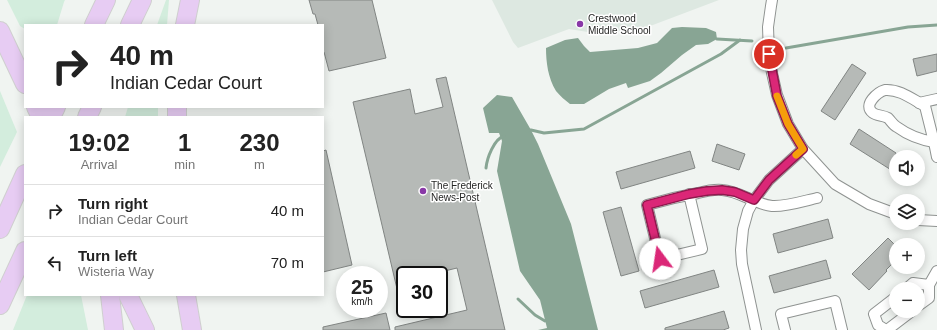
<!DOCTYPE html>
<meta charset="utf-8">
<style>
:root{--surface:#fff;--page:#f6f6f6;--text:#222;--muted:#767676;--line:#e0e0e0}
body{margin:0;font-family:Helvetica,sans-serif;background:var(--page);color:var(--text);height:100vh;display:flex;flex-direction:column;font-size:15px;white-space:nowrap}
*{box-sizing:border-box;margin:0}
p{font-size:13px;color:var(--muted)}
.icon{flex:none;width:22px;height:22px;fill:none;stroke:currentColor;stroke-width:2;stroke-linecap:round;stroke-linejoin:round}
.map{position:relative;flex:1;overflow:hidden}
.sheet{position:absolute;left:24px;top:116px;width:300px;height:180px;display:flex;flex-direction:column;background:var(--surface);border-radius:0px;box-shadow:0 2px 10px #0003}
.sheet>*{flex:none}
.hud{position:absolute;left:24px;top:24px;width:300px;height:84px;border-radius:0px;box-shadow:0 2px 10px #0003;background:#fff;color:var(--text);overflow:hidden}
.buttons{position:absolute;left:889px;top:150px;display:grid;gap:8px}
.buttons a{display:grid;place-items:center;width:36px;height:36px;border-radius:50%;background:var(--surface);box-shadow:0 2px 10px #0003;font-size:20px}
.speed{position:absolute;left:336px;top:266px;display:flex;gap:8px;font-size:20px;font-weight:700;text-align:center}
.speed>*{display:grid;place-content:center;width:52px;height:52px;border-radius:50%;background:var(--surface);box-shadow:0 2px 10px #0003;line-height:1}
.speed small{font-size:10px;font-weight:400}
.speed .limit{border:2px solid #111;border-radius:6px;background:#fff;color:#111}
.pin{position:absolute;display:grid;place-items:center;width:34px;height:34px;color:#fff;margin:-17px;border:2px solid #fff;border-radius:50%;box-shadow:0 1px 4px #0007}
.me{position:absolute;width:44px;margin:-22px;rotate:346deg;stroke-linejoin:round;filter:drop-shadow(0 0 3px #0008)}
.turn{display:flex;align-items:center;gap:14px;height:84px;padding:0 20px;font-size:18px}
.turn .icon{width:52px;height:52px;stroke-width:2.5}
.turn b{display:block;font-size:28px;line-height:34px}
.eta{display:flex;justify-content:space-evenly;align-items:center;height:68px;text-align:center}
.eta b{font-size:24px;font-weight:600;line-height:28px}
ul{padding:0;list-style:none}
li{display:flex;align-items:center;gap:12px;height:52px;padding:0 20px;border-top:1px solid var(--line)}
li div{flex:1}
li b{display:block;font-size:15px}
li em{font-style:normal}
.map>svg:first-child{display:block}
.built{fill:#dde8e1}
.green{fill:#d3eddd}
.water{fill:#88a594}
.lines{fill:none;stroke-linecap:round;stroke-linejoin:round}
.stream{stroke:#88a594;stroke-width:3}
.building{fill:#b6bab7;stroke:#818583}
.minor-casing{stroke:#8f9391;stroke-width:12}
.motorway-casing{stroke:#cfcfcf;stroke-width:20}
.minor{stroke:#fff;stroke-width:10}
.motorway{stroke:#e7ccf3;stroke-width:18}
.route-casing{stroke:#8e194d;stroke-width:10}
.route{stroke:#db2777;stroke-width:7}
.slow{stroke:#f59e0b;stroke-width:7}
.poi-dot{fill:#8938a7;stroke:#fff;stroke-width:1.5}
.labels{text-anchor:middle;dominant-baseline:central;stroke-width:3;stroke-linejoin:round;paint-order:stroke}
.poi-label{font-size:10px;fill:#252625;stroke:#fff;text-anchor:start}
</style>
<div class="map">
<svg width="937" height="330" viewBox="0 0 937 330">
<rect width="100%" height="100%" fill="#f0f4f1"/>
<!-- built -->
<polygon class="built" points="492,0 719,0 637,31 594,33 569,29 518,48 513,42"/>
<!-- green -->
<g class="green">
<polygon points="7,0 65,0 64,2 57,25 25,25 25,29 20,26"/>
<polygon points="166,0 169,0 167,25 157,25"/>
<polygon points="0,91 17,132 0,167"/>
<polygon points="128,107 158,107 158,117 125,117"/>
<polygon points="27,295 81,295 88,330 13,330"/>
</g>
<!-- water -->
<g class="water">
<path d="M682,27L706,28L716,32L717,39L708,44L696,45L682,55L661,73L650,81L628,88L626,83L609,89L584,104H570C565,100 560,96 556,91C548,78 546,62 546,48L565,40L578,38L584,46L590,52L638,48L657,43L672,28Z"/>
<polygon points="497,95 512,97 531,130 538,144 571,224 598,330 538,330 547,328 540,300 520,271 497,171 502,141 499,133 489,133 483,108"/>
</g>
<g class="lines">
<!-- stream -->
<g class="stream">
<polyline points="717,39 752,41"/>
<polyline points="786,48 908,27 937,25"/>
<polyline points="527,131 531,130 544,133 584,129 721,54 740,40"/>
<path d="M486,168C487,158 494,139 504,136"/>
<polyline points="518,299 535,315 545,321"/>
</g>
</g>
<!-- building -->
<g class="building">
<polygon points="309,0 372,0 386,58 329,71 324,52 323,52 323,25 318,25 315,14 313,14"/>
<polygon points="937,54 937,71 917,76 913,59"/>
<polygon points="852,64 866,73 835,120 821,111"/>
<polygon points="446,77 505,330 395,330 395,327 467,310 457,268 428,275 405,275 405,310 402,310 353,102 410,89 415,114 443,107 436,79"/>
<polygon points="859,129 896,153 896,173 850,144"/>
<polygon points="717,144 745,154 739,170 712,161"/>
<polygon points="326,150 352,265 323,272 323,151"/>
<polygon points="690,151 695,168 621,189 616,172"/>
<polygon points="621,207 639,271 621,276 603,212"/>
<polygon points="828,219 833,238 778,253 773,234"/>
<polygon points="888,238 896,246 896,260 886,270 887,271 869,290 852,274"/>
<polygon points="826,260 831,278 774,293 769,276"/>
<polygon points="714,270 719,287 645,308 640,291"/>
<polygon points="724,311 729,328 723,330 665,330 665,328"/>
<polygon points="386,313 390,330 323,330 323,327"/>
</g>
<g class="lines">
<defs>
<g id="minor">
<polyline points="772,0 771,6 768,27 769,54 772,73 777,95 788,124 803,149 835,184 869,204 896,214"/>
<path d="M885,90C900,89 912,99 925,106L934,142C921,140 908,135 897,127C893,125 891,121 888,118C883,115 877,116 873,113C862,105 878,92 885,90Z"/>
<polyline points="919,103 937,99"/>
<polyline points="934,142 937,157"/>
<path d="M689,194L702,249L660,259L647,205C664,200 681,196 698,193C706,191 714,189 722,190C740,191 754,204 772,206C785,207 804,201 817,198"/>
<polyline points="918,220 937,221"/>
<polyline points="906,289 913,283 929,285"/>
<polyline points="918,306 929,298 929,285 937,271"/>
<polyline points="756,330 742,264 741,250 743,229 748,211 754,200 769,180 803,149"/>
<polyline points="785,330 781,314 835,301 842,330"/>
<polyline points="886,330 878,325 874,314 896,297"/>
<polyline points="887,330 912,311"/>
</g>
<g id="motorway">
<polyline points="94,25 106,0"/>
<polyline points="130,25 142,0"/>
<polyline points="185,25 190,0"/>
<polyline points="0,31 25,84"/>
<polyline points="36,107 41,117"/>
<polyline points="51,117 56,107"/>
<polyline points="87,117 92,107"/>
<polyline points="177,117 177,107"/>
<polyline points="0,229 25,174"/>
<polyline points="110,295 114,330"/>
<polyline points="128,295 145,330"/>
<polyline points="186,295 192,330"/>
<polyline points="0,305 25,251"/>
</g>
</defs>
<!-- minor casing -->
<use href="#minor" class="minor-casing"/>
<!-- motorway casing -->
<use href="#motorway" class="motorway-casing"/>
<!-- minor -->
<use href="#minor" class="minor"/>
<!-- motorway -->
<use href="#motorway" class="motorway"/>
</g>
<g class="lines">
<defs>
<polyline id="route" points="660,259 647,205 689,194 707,191 722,190 735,192 754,200 769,180 803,149 788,124 777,96 769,54"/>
</defs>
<!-- route casing -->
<use href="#route" class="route-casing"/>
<!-- route -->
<use href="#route" class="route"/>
<!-- slow -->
<polyline class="slow" points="777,96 788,124 803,149 796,155"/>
</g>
<!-- markers -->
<g class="poi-dot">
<circle cx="580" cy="24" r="4"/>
<circle cx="423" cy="191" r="4"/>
</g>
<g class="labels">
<!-- poi labels -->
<g class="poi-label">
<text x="588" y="18">Crestwood<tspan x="588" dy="12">Middle School</tspan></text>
<text x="431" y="185">The Frederick<tspan x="431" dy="12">News-Post</tspan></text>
</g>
</g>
</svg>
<div class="buttons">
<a><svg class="icon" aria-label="sound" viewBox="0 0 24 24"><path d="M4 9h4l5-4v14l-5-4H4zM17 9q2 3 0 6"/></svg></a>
<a><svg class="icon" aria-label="layers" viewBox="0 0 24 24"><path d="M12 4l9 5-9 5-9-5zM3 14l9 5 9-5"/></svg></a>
<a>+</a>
<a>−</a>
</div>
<div class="speed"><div>25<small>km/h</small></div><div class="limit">30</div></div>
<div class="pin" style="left:769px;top:54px;background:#d93025"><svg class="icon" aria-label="arrive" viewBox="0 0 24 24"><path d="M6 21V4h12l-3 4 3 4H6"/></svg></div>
<svg class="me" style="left:660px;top:259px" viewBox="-20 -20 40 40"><circle r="19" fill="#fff"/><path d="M0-13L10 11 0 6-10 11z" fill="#db2777"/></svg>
<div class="hud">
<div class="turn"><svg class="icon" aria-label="right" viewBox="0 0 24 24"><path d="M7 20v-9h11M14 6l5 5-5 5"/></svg><div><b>40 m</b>Indian Cedar Court</div></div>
</div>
<section class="sheet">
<div class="eta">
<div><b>19:02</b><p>Arrival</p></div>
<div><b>1</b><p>min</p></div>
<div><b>230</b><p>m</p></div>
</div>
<ul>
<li><svg class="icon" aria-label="right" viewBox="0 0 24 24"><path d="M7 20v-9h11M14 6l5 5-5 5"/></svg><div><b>Turn right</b><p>Indian Cedar Court</p></div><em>40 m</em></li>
<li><svg class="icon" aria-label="left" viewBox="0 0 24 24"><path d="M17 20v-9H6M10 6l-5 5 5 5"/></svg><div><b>Turn left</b><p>Wisteria Way</p></div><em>70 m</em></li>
</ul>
</section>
</div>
